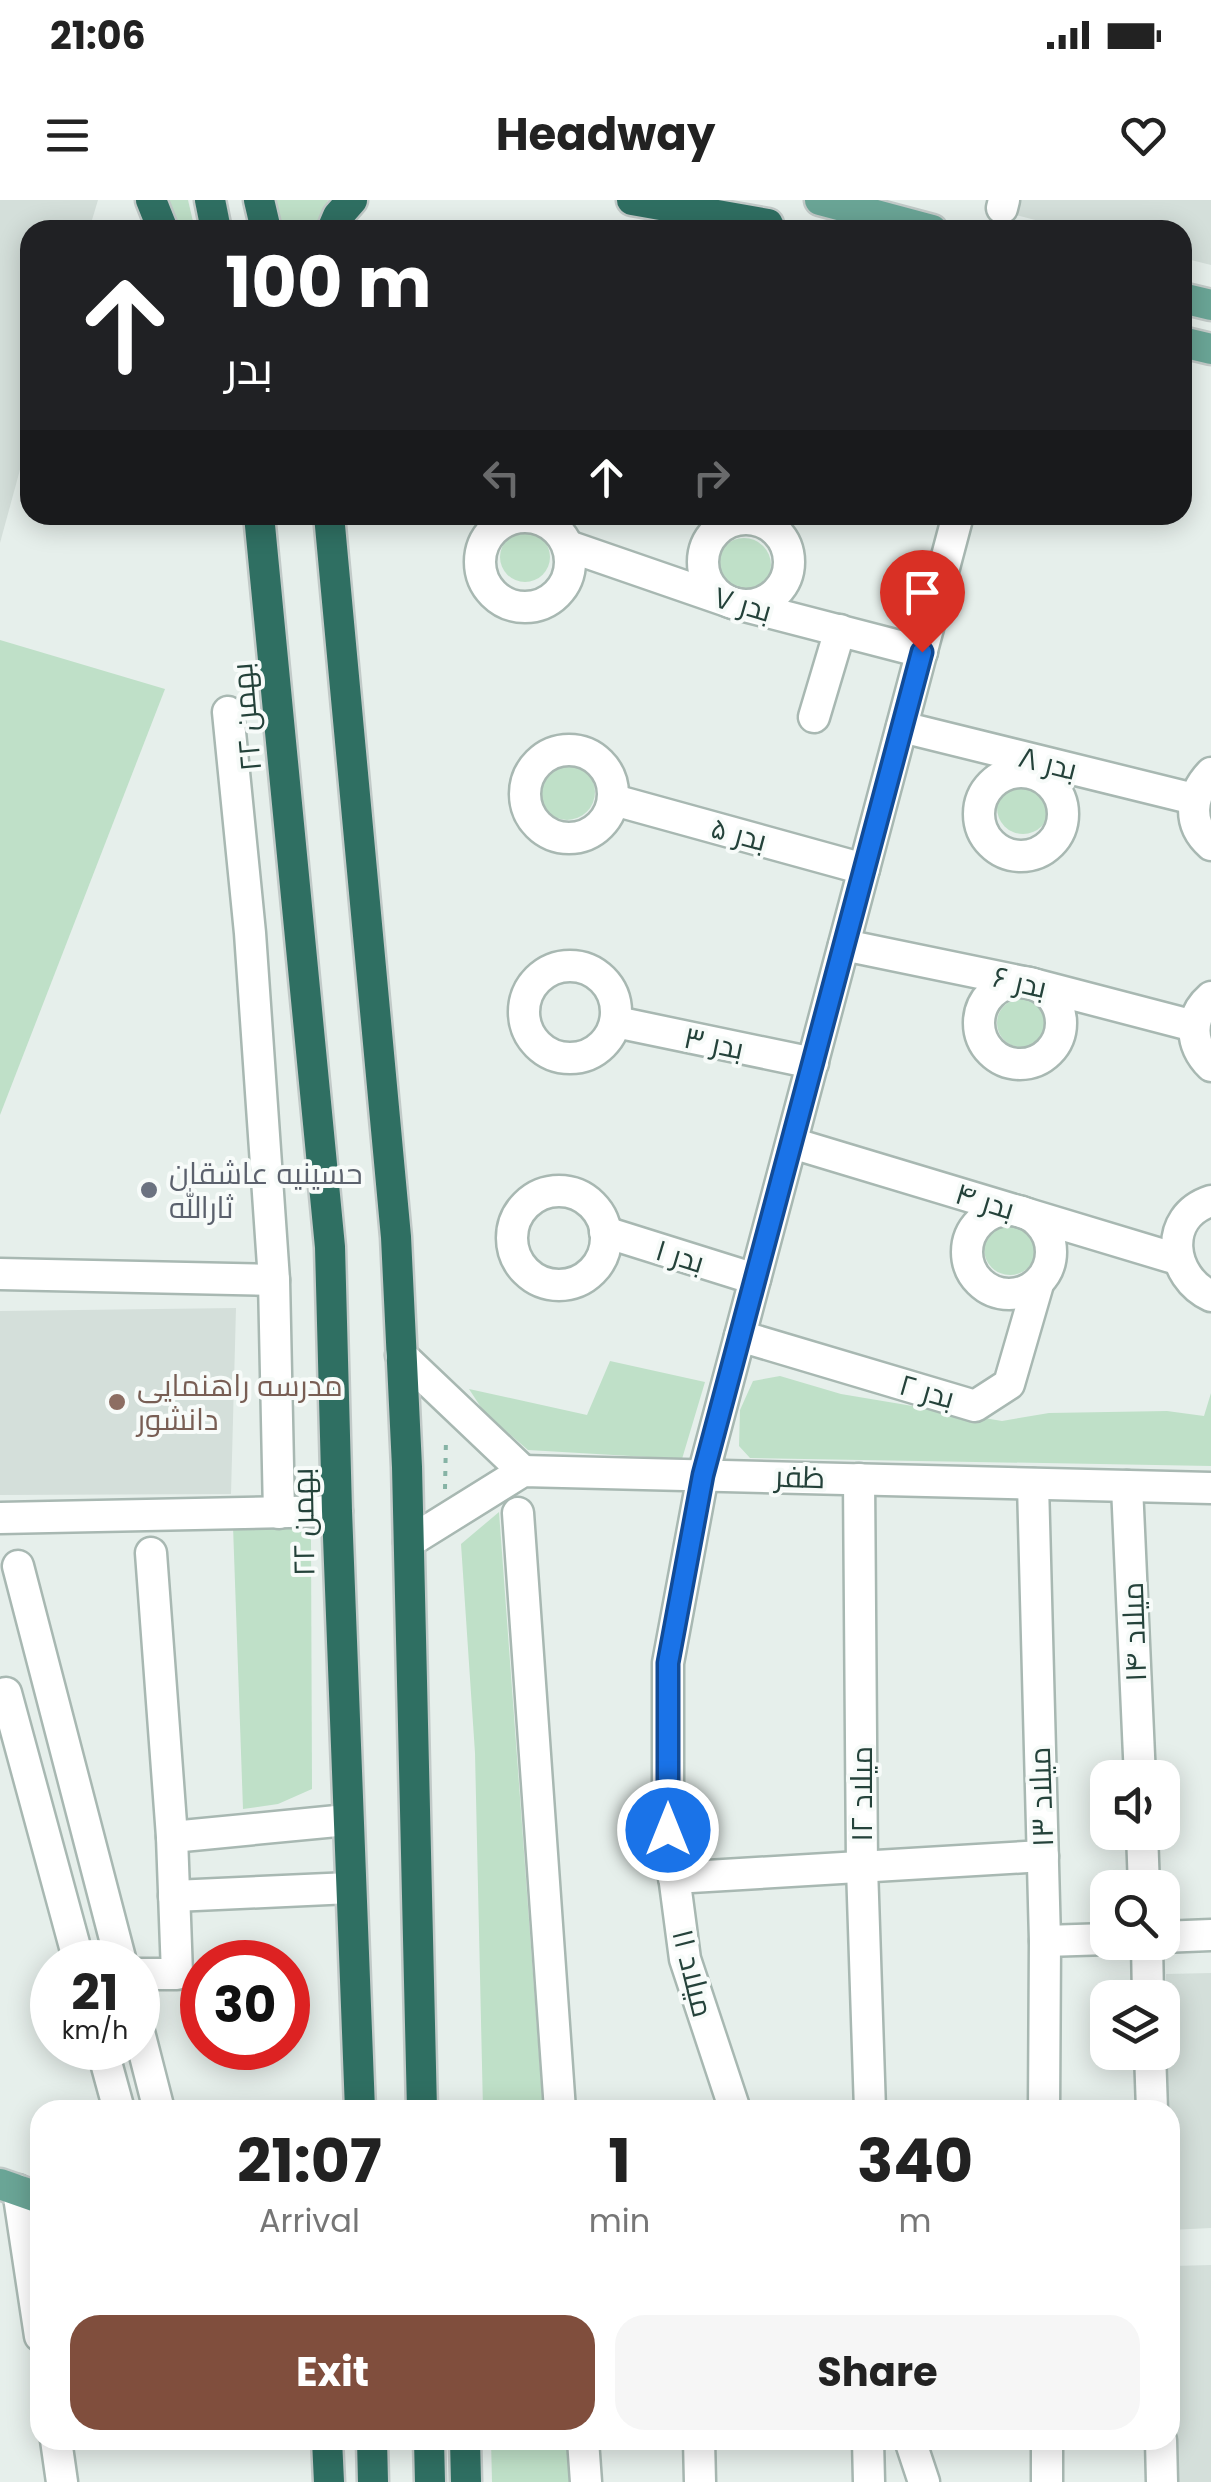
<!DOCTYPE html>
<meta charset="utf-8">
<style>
:root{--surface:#fff;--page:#f6f6f6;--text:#222;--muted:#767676;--accent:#804e3d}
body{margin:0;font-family:Poppins,Cairo,sans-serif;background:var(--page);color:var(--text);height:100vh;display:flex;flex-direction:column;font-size:38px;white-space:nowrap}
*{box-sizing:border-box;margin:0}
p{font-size:32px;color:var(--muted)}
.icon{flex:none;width:55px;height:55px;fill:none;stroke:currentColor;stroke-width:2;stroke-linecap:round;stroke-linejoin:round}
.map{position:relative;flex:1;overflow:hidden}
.details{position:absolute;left:30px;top:1900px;width:1150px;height:350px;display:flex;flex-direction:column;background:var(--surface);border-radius:30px;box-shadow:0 5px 25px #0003}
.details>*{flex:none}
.hud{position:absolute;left:20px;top:20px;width:1172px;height:305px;border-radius:30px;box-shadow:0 5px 25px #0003;background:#202124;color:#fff;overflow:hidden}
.buttons{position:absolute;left:1090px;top:1560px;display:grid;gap:20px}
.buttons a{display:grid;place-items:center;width:90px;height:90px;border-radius:20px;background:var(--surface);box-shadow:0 5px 25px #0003;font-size:50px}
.speed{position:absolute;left:30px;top:1740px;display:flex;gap:20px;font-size:50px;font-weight:700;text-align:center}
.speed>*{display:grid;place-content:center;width:130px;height:130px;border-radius:50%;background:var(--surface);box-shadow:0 5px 25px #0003;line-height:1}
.speed small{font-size:25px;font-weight:400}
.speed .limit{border:15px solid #d22;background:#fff;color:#111}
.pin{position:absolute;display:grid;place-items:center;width:85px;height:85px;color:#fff;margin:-102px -42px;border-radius:50% 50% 50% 0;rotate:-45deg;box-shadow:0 0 10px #0007}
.pin .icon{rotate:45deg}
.me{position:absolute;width:110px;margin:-55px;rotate:0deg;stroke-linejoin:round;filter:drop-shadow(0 0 8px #0008)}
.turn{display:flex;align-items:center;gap:35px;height:210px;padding:0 40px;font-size:45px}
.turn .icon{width:130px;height:130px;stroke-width:2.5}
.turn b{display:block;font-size:70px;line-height:85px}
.lanes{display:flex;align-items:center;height:95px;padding:0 40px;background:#0003;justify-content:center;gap:50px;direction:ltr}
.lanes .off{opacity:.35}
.eta{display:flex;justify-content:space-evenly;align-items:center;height:170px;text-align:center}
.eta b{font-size:60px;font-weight:700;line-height:70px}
.primary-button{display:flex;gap:20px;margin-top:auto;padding:20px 40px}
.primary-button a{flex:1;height:115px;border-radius:30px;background:var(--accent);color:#fff;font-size:40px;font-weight:700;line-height:115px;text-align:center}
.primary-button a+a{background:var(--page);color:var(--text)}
.status{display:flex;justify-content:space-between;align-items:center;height:70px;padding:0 50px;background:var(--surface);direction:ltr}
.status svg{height:28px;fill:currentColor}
header{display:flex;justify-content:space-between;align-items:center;height:130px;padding:0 40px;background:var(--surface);font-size:45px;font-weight:700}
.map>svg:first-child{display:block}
.built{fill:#d4dfda}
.green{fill:#bfe0c8}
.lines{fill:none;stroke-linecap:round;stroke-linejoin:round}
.minor-casing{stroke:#a8b8b2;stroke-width:35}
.major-casing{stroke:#c2cac8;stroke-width:35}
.highway-casing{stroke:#c2cac8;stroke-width:35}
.path{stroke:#86b3a5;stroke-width:4;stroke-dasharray:5 8;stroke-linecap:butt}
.minor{stroke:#fff;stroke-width:30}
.major{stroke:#6aa596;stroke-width:30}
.highway{stroke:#2f6f62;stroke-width:30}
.route-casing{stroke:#114b97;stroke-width:25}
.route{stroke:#1a73e8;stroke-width:18}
.worship-dot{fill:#6b7280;stroke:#f7fbf9;stroke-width:4}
.education-dot{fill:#8d6e63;stroke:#f7fbf9;stroke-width:4}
.labels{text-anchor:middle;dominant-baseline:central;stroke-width:8;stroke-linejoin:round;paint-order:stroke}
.street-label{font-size:30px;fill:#24423a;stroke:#f7fbf9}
.worship-label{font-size:30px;fill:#5b616d;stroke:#f7fbf9;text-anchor:start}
.education-label{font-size:30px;fill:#785e54;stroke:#f7fbf9;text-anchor:start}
</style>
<div class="status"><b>21:06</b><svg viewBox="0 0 49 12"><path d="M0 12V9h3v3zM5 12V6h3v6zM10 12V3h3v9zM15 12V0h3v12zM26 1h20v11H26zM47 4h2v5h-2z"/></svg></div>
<header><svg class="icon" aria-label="menu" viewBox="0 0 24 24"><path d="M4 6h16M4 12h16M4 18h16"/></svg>Headway<svg class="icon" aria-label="heart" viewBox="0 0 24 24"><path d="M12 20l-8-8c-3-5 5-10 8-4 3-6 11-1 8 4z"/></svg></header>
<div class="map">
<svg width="1211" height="2282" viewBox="0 0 1211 2282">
<rect width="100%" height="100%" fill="#e6efeb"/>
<!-- built -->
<g class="built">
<polygon points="0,0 98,0 89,30 30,30 30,233 0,343"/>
<polygon points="1020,0 1211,0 1211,65 1183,58 1182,30 1074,30 1016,15"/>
<polygon points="236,1108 231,1294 0,1295 0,1111"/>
<polygon points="1211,1773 1211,2028 1170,2030 1166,1774"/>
<polygon points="1211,2065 1211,2282 1177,2282 1173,2066"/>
</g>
<!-- green -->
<g class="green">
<polygon points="168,0 188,0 195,30 180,30"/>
<polygon points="275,0 328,0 316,30 281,30"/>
<circle cx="525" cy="357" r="25"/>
<circle cx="744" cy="365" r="27"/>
<polygon points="0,440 165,489 0,915"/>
<circle cx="567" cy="592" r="28"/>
<circle cx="1023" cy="608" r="26"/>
<circle cx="1021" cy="823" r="24"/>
<circle cx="1010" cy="1049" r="26"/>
<polygon points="610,1161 705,1182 682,1259 528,1250 484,1212 469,1189 587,1215"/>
<polygon points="780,1176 841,1194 1002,1221 1049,1213 1167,1211 1204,1216 1211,1193 1211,1266 750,1258 739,1246 740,1210 753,1181"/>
<polygon points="499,1312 543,1910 483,1910 475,1553 461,1344"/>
<polygon points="304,1323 311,1340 312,1589 278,1604 243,1609 233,1326"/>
<polygon points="491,2240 567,2240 570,2282 492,2282"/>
</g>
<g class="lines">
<defs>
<g id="minor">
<polyline points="1002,8 1004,0"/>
<circle cx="525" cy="362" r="45"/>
<circle cx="746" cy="362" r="43"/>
<polyline points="568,346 733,403 922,452"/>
<polyline points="228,512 250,733 274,1080 279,1313"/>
<polyline points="814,517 840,430"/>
<polyline points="902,527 1194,599"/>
<circle cx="569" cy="594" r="44"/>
<circle cx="1021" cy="614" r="42"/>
<path d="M1211,573C1190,595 1187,624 1211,645"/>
<polyline points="614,600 864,669"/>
<polyline points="844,745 1033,784 1194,826"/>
<circle cx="570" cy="812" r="46"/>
<circle cx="1020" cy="823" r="41"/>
<path d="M1211,797C1188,817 1190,845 1211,866"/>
<polyline points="616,822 813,863"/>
<polyline points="792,943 1177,1059"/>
<circle cx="559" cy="1038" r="47"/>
<path d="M1211,1001C1162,1017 1170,1077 1211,1096"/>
<circle cx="1009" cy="1052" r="42"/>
<polyline points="605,1032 755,1079"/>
<polyline points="0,1074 274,1080"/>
<polyline points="740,1136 975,1206 1009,1184 1038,1084"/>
<polyline points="401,1155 523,1271"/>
<polyline points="859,1279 862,1667 870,1910"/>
<polyline points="1033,1284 1045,1741 1044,1910"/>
<polyline points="1127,1286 1140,1578"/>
<polyline points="518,1313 560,1910"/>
<polyline points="0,1318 337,1311"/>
<polyline points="409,1342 523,1271 1211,1288"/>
<polyline points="18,1366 121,1762"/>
<polyline points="6,1493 79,1762"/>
<polyline points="1142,1632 1144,1688"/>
<polyline points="172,1637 347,1620"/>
<polyline points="674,1678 1043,1656"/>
<polyline points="174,1696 350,1688"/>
<polyline points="1162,1737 1211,1735"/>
<polyline points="1045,1741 1108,1739"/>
<polyline points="1147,1742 1148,1798"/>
<polyline points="138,1774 177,1774 172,1637 151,1353"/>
<polyline points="138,1828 159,1910"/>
<polyline points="102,1848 119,1910"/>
<polyline points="1150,1852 1152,1910"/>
<polyline points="735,1910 685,1759 668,1630 668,1463 703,1275 958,315"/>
<polyline points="18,1990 40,2136"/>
<polyline points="56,2240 62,2282"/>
<polyline points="583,2240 586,2282"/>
<polyline points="699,2240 700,2282"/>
<polyline points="868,2240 869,2282"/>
<polyline points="910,2240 924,2282"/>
<polyline points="1047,2240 1047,2282"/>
<polyline points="1161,2240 1162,2282"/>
</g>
<g id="major">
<polyline points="820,0 932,30"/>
<polyline points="1182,98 1211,105"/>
<polyline points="1182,142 1211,149"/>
<polyline points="0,1984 40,1998"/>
</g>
<g id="highway">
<polyline points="151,0 163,30"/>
<polyline points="210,0 216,30"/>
<polyline points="259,0 266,30"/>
<polyline points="632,0 768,24"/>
<polyline points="332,30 338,16 352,0"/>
<polyline points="259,315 330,1047 337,1311 360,1910"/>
<polyline points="329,315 396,1037 407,1267 422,1910"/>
<polyline points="327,2240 329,2282"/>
<polyline points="372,2240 373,2282"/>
<polyline points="429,2240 430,2282"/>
<polyline points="465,2240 466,2282"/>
</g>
</defs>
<!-- minor casing -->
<use href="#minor" class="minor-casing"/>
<!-- major casing -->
<use href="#major" class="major-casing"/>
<!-- highway casing -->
<use href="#highway" class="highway-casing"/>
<!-- path -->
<polyline class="path" points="445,1289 446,1238"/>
<!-- minor -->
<use href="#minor" class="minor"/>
<!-- major -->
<use href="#major" class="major"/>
<!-- highway -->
<use href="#highway" class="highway"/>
</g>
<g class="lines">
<defs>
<polyline id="route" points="668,1630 668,1463 703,1275 922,452"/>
</defs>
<!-- route casing -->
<use href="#route" class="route-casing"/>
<!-- route -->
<use href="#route" class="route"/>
</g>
<!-- markers -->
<circle class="worship-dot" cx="149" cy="990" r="10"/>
<circle class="education-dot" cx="117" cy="1202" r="10"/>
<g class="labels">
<!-- street labels -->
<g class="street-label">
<text transform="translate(743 404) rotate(16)">بدر ۷</text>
<text transform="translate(246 517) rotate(-95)">۲۲ بهمن</text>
<text transform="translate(1048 563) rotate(14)">بدر ۸</text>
<text transform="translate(739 634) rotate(15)">بدر ۵</text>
<text transform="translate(1020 782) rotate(13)">بدر ۶</text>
<text transform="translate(714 843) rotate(12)">بدر ۳</text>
<text transform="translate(985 1001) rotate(17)">بدر ۴</text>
<text transform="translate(680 1056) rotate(17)">بدر ۱</text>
<text transform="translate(927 1191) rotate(16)">بدر ۲</text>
<text transform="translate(800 1277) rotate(2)">ظفر</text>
<text transform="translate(303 1322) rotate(-91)">۲۲ بهمن</text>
<text transform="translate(1134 1432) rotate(-92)">میلاد ۱۴</text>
<text transform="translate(861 1594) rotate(-90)">میلاد ۱۲</text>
<text transform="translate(1041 1597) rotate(-92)">میلاد ۱۳</text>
<text transform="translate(693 1773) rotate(76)">میلاد ۱۱</text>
</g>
<!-- worship labels -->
<g class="worship-label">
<text x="169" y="973">حسینیه عاشقان<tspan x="169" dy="34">ثارالله</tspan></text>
</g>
<!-- education labels -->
<g class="education-label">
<text x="137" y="1185">مدرسه راهنمایی<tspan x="137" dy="34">دانشور</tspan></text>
</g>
</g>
</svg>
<div class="buttons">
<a><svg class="icon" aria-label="sound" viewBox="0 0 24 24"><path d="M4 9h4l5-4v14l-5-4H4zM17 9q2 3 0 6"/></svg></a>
<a><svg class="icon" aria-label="search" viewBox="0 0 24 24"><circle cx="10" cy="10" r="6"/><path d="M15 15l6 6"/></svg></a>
<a><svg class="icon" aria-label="layers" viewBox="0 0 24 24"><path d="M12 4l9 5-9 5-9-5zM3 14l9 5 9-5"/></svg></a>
</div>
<div class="speed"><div>21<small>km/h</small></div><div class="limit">30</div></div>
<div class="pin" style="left:922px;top:452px;background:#d93025"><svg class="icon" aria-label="arrive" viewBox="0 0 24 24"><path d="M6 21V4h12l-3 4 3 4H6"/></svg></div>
<svg class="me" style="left:668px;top:1630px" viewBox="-20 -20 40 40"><circle r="17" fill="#1a73e8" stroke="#fff" stroke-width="3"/><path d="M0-11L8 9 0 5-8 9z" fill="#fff"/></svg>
<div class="hud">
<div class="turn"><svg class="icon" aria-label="ahead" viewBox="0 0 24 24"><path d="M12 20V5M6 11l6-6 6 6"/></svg><div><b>100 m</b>بدر</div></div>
<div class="lanes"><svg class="icon off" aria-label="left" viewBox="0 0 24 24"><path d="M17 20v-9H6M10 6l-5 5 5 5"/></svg><svg class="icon" aria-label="ahead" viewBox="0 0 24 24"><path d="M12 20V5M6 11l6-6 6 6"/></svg><svg class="icon off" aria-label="right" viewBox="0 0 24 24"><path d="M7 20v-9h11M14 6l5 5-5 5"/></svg></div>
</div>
<section class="details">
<div class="eta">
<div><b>21:07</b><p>Arrival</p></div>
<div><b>1</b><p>min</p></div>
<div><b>340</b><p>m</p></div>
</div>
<div class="primary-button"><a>Exit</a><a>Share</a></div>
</section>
</div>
